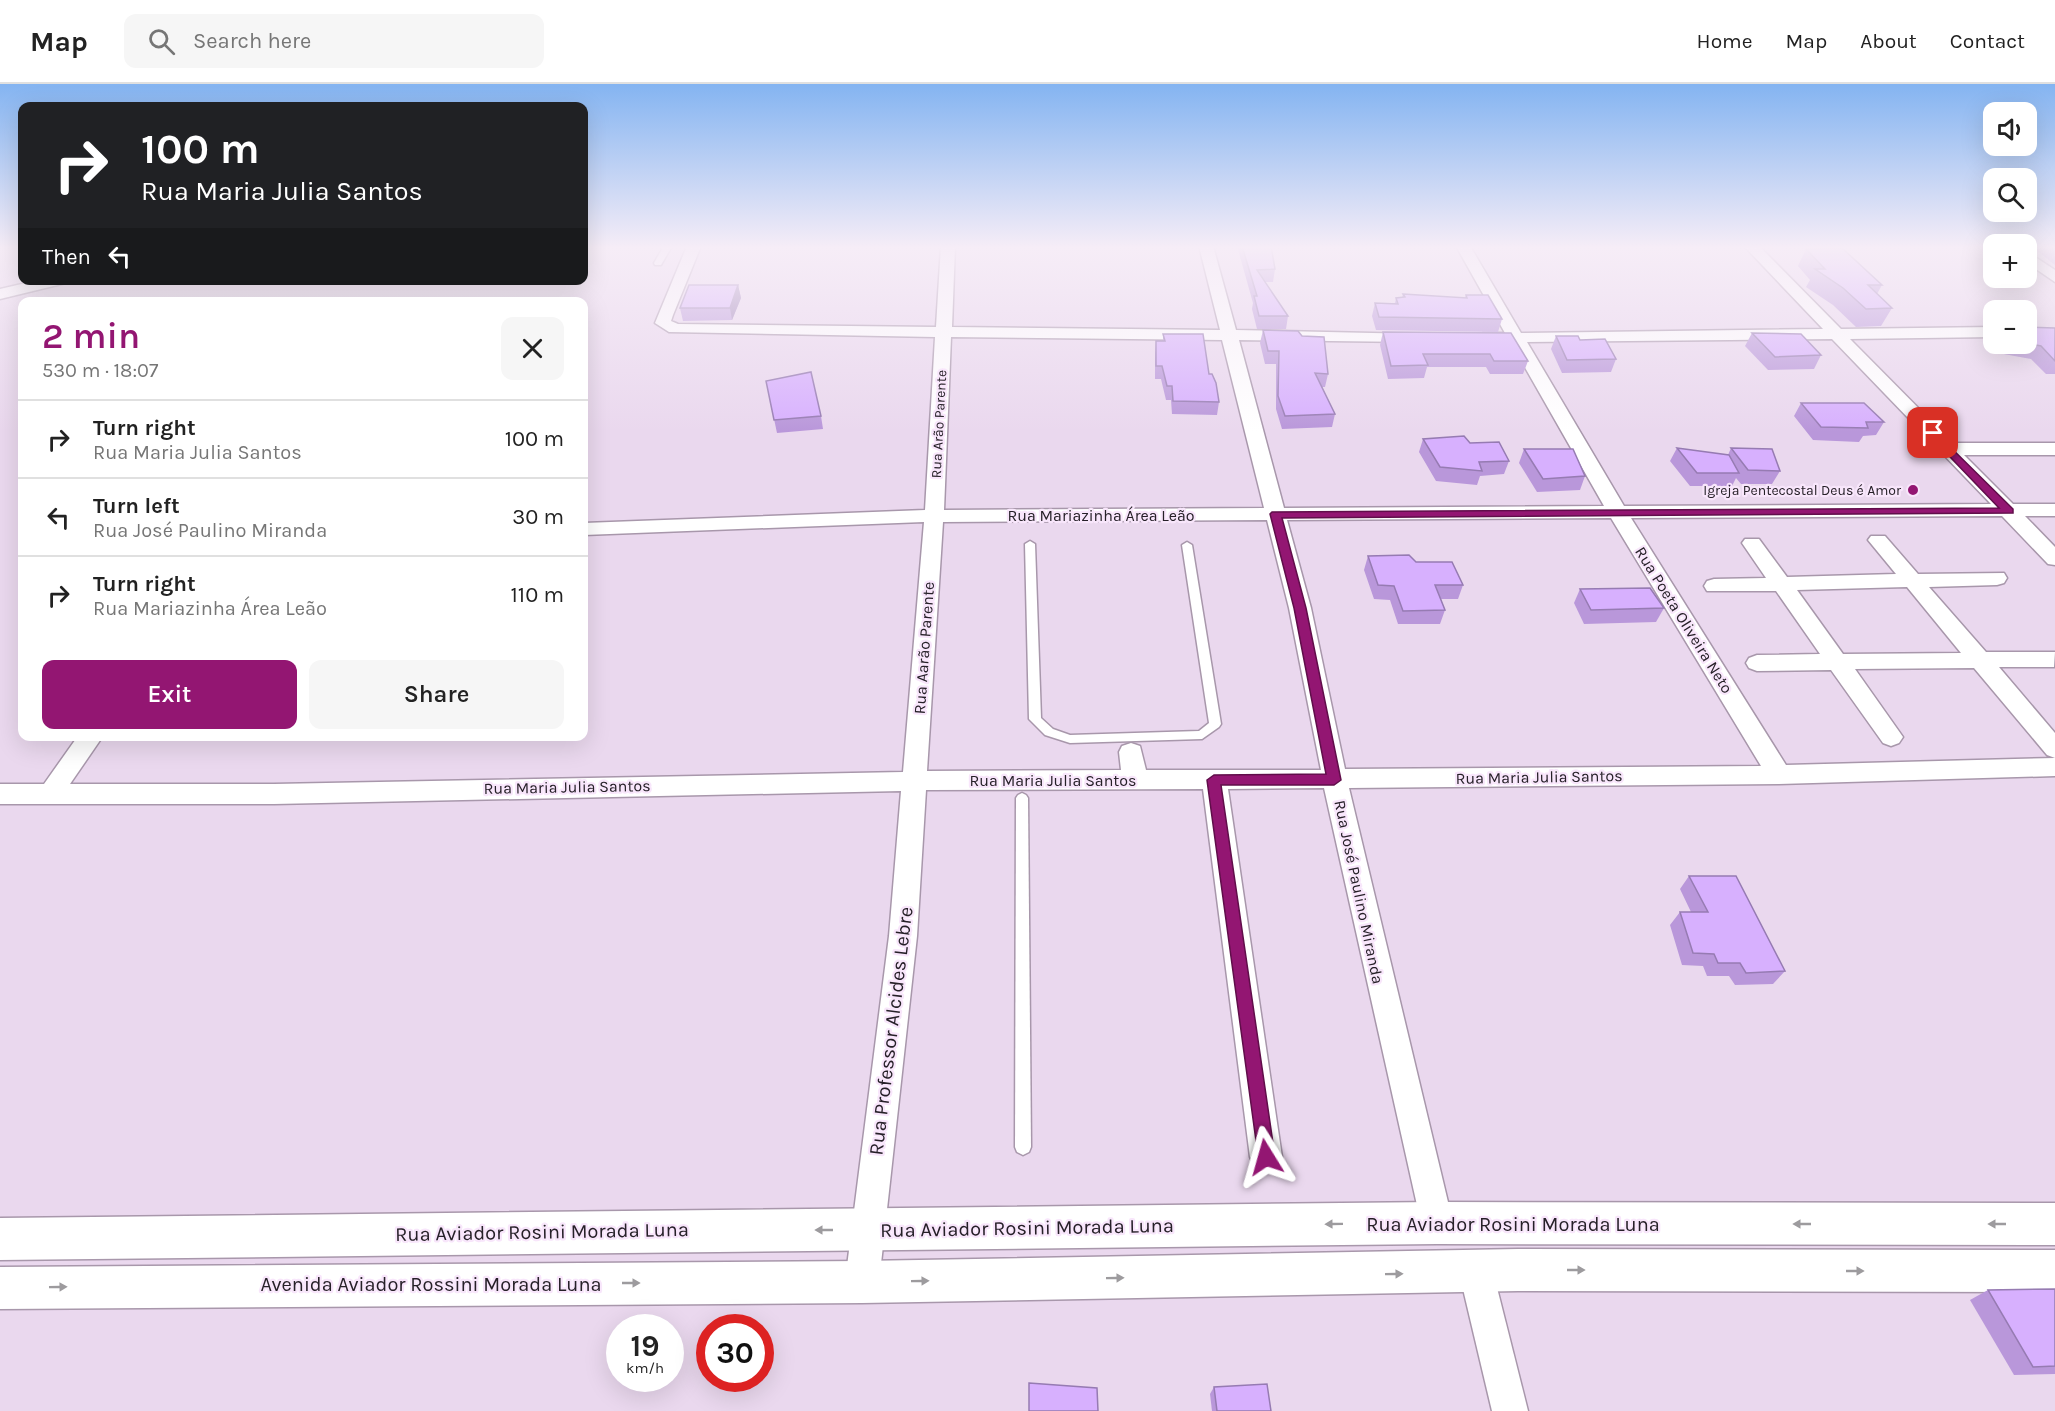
<!DOCTYPE html>
<meta charset="utf-8">
<style>
:root{--surface:#fff;--page:#f6f6f6;--text:#222;--muted:#767676;--line:#e0e0e0;--accent:#931672}
body{margin:0;font-family:Karla,sans-serif;background:var(--page);color:var(--text);height:100vh;display:flex;flex-direction:column;font-size:22px;white-space:nowrap}
*{box-sizing:border-box;margin:0}
p{font-size:20px;color:var(--muted)}
.icon{flex:none;width:33px;height:33px;fill:none;stroke:currentColor;stroke-width:2;stroke-linecap:round;stroke-linejoin:round}
.map{position:relative;flex:1;overflow:hidden}
.side{position:absolute;left:18px;top:213px;width:570px;height:444px;display:flex;flex-direction:column;background:var(--surface);border-radius:12px;box-shadow:0 6px 24px #0002}
.side>*{flex:none}
.guide{position:absolute;left:18px;top:18px;width:570px;height:183px;border-radius:12px;box-shadow:0 6px 24px #0002;background:#202124;color:#fff;overflow:hidden}
.fabs{position:absolute;left:1983px;top:18px;display:grid;gap:12px}
.fabs a{display:grid;place-items:center;width:54px;height:54px;border-radius:12px;background:var(--surface);box-shadow:0 6px 24px #0002;font-size:30px}
.speed{position:absolute;left:606px;top:1230px;display:flex;gap:12px;font-size:30px;font-weight:700;text-align:center}
.speed>*{display:grid;place-content:center;width:78px;height:78px;border-radius:50%;background:var(--surface);box-shadow:0 6px 24px #0002;line-height:1}
.speed small{font-size:15px;font-weight:400}
.speed .limit{border:9px solid #d22;background:#fff;color:#111}
.pin{position:absolute;display:grid;place-items:center;width:51px;height:51px;color:#fff;margin:-26px;border-radius:12px;box-shadow:0 3px 9px #0006}
.me{position:absolute;width:66px;margin:-33px;rotate:352deg;stroke-linejoin:round;filter:drop-shadow(0 0 4px #0008)}
.turn{display:flex;align-items:center;gap:21px;height:126px;padding:0 24px;font-size:27px}
.turn .icon{width:78px;height:78px;stroke-width:2.5}
.turn b{display:block;font-size:42px;line-height:51px}
.then{display:flex;align-items:center;height:57px;padding:0 24px;background:#0003;gap:12px;font-size:22px}
.round{display:grid;place-items:center;flex:none;width:63px;height:63px;border-radius:12px;background:var(--page)}
.overview{display:flex;align-items:center;justify-content:space-between;height:102px;padding:0 24px}
h1{font-size:36px;font-weight:600;line-height:45px;color:var(--accent)}
.primary-button{display:flex;gap:12px;margin-top:auto;padding:12px 24px}
.primary-button a{flex:1;height:69px;border-radius:12px;background:var(--accent);color:#fff;font-size:24px;font-weight:600;line-height:69px;text-align:center}
.primary-button a+a{background:var(--page);color:var(--text)}
ul{padding:0;list-style:none}
li{display:flex;align-items:center;gap:18px;height:78px;padding:0 24px;border-top:2px solid var(--line)}
li div{flex:1}
li b{display:block;font-size:22px}
li em{font-style:normal}
header{display:flex;align-items:center;gap:36px;box-sizing:border-box;height:84px;padding:0 30px;background:var(--surface);border-bottom:2px solid var(--line)}
header strong{font-size:28px}
nav{display:flex;gap:33px;margin-inline-start:auto;font-size:21px}
.search{width:420px;height:54px;background:var(--page);display:flex;align-items:center;gap:15px;box-sizing:border-box;padding:0 21px;border-radius:12px;color:var(--muted);font-size:22px}
.map>svg:first-child{display:block}
.lines{fill:none;stroke-linecap:round;stroke-linejoin:round}
.service-casing{stroke:#a897ab;stroke-width:3}
.minor-casing{stroke:#a897ab;stroke-width:3}
.tertiary-casing{stroke:#a897ab;stroke-width:3}
.service{fill:#fff;fill-rule:evenodd}
.minor{fill:#fff;fill-rule:evenodd}
.tertiary{fill:#fff;fill-rule:evenodd}
.wall{fill:#b997da}
.shaded-wall{fill:#967bb2}
.building{fill:#d7b0fe;stroke:#967bb2;stroke-width:1.5}
.oneway{fill:#9d9b9e}
.route{fill:#931672;stroke:#600e4a;stroke-width:1.5}
.poi-dot{fill:#931672;stroke:#f8e6fb;stroke-width:2}
.labels{text-anchor:middle;dominant-baseline:central;stroke-width:4.5;stroke-linejoin:round;paint-order:stroke}
.far-street-label{font-size:14px;fill:#262028;stroke:#f8e6fb}
.far-poi-label{font-size:14px;fill:#262028;stroke:#f8e6fb;text-anchor:end}
.street-label{font-size:16px;fill:#262028;stroke:#f8e6fb}
.near-street-label{font-size:20px;fill:#262028;stroke:#f8e6fb}
</style>
<header>
<strong>Map</strong>
<div class="search"><svg class="icon" aria-label="search" viewBox="0 0 24 24"><circle cx="10" cy="10" r="6"/><path d="M15 15l6 6"/></svg>Search here</div>
<nav><a>Home</a><a>Map</a><a>About</a><a>Contact</a></nav>
</header>
<div class="map">
<svg width="2055" height="1327" viewBox="0 0 2055 1327">
<rect width="100%" height="100%" fill="#ead8ee"/>
<g class="lines">
<defs>
<g id="service">
<polygon points="664,162 672,162 661,181 655,181 654,179"/>
<polygon points="1030,457 1035,460 1041,634 1053,645 1070,651 1199,647 1209,639 1182,461 1187,458 1192,461 1221,640 1219,643 1202,655 1070,659 1045,651 1029,635 1025,460"/>
<polygon points="1022,709 1026,711 1028,714 1031,1063 1029,1068 1023,1071 1017,1068 1015,1063 1016,714 1018,711"/>
</g>
<g id="minor">
<path d="M687,162H701L673,231L671,237L678,240L936,243L941,162H955L952,243L1220,246L1199,162H1213L1236,246L1418,250L1420,253L1418,256L1412,258L1239,256L1284,424L1604,422L1511,259H1483L1475,254L1483,249H1505L1456,162H1470L1521,249L1823,245L1744,162H1759L1841,245L1994,243V253L1850,255L1953,359H2055V371H1964L2013,420H2055V432H2025L2055,463V481L2048,480L2002,432L1631,434L1786,681L2055,674L2047,671L1974,584L1855,585L1903,653L1899,659L1891,662L1883,659L1831,586L1757,587L1749,584L1746,579L1749,574L1757,571L1820,570L1776,507H1707L1704,502L1707,497L1714,495L1766,494L1742,459L1745,455H1759L1787,493L1896,490L1868,456L1871,452H1885L1918,490L2004,489L2007,494L2004,499L1997,501L1929,503L1986,568H2055L2054,583H1999L2055,649V692L1779,700L1349,704L1453,1139L1449,1151L1437,1155L1425,1151L1421,1139L1324,704L1228,705L1282,1073L1277,1084L1266,1089L1255,1084L1250,1073L1203,705L926,706L917,852L879,1198L874,1210L862,1215L850,1210L845,1198L889,852L901,707L274,720H0V700H44L78,652H103L70,700H274L903,688L924,438L584,451V439L925,426L935,253L669,248L655,239ZM951,253L1222,256L1264,424L944,426ZM1832,255L1991,420L1624,422L1527,258ZM1611,434L1761,682L1345,685L1311,524L1287,436ZM1267,436L1289,524L1321,686H1146L1140,662L1131,659L1122,662L1119,668L1121,686L927,687L943,438ZM1907,503L1961,569L1843,570L1797,506Z"/>
<polygon points="2026,167 2055,186 2055,198 2026,178"/>
<polygon points="39,196 68,196 66,199 0,215 0,205"/>
<polygon points="1476,1171 1488,1176 1493,1188 1528,1327 1492,1327 1459,1188 1464,1176"/>
</g>
<g id="tertiary">
<polygon points="1437,1118 2055,1119 2055,1161 1437,1160 0,1176 0,1134"/>
<polygon points="1518,1165 2055,1166 2055,1208 1518,1207 862,1219 0,1225 0,1183 862,1177"/>
</g>
</defs>
<!-- service casing -->
<use href="#service" class="service-casing"/>
<!-- minor casing -->
<use href="#minor" class="minor-casing"/>
<!-- tertiary casing -->
<use href="#tertiary" class="tertiary-casing"/>
<!-- service -->
<use href="#service" class="service"/>
<!-- minor -->
<use href="#minor" class="minor"/>
<!-- tertiary -->
<use href="#tertiary" class="tertiary"/>
</g>
<!-- wall -->
<g class="wall">
<polygon points="1237,162 1271,162 1275,185 1273,198 1265,198 1288,232 1286,245 1257,245 1252,225 1253,219"/>
<polygon points="2031,162 2055,162 2055,181"/>
<polygon points="1806,165 1882,201 1877,210 1892,224 1881,242 1856,243 1833,221 1806,203 1810,196 1798,182"/>
<polygon points="738,201 741,214 732,236 683,237 680,224"/>
<polygon points="1403,210 1465,214 1466,211 1502,235 1498,248 1376,246 1372,232 1375,219 1395,219 1396,214 1402,214"/>
<polygon points="2055,244 2055,290 2046,290 2031,275 1987,267 1988,256 1994,248 1994,260 2026,260"/>
<polygon points="1263,246 1328,290 1325,303 1322,303 1335,330 1332,343 1282,345 1276,325 1276,280 1265,280 1260,259"/>
<polygon points="1383,248 1528,277 1523,290 1490,290 1486,283 1427,283 1424,294 1388,295 1380,261"/>
<polygon points="1752,249 1821,271 1814,285 1768,286 1745,262"/>
<polygon points="1163,250 1209,290 1219,318 1217,331 1172,330 1171,316 1166,316 1161,295 1155,295 1155,270 1156,257 1163,257"/>
<polygon points="1556,252 1580,256 1616,275 1611,288 1562,289 1551,265"/>
<polygon points="766,297 821,332 823,345 777,349"/>
<polygon points="1801,319 1884,338 1876,351 1863,352 1859,358 1813,356 1794,332"/>
<polygon points="1423,355 1470,359 1509,377 1504,390 1480,392 1477,401 1436,397 1419,368"/>
<polygon points="1677,364 1728,371 1731,364 1780,387 1772,400 1741,400 1736,394 1732,402 1690,402 1670,377"/>
<polygon points="1524,365 1585,392 1580,406 1537,408 1519,379"/>
<polygon points="1368,472 1416,478 1463,501 1458,515 1441,515 1445,526 1440,540 1398,540 1390,516 1374,515 1364,486"/>
<polygon points="1580,505 1664,524 1656,538 1584,540 1574,519"/>
<polygon points="1689,792 1785,887 1773,900 1735,901 1729,892 1707,892 1703,882 1682,881 1670,841 1680,828 1691,828 1680,805"/>
<polygon points="2055,1205 2055,1290 2014,1291 1970,1216 1988,1206"/>
<polygon points="1214,1303 1271,1327 1212,1327 1210,1310"/>
</g>
<!-- shaded-wall -->
<polygon class="shaded-wall" points="738,201 741,214 732,236 730,224"/>
<!-- building -->
<g class="building">
<polygon points="1242,162 1271,162 1275,185 1257,186 1288,232 1259,232 1254,212 1257,212"/>
<polygon points="1842,164 1882,201 1868,201 1892,224 1866,225 1843,204 1815,185 1825,185 1806,165"/>
<polygon points="689,201 738,201 730,224 680,224"/>
<polygon points="1403,210 1467,214 1466,211 1488,211 1502,235 1379,233 1375,219 1398,220 1396,214 1405,213"/>
<polygon points="2026,243 2055,244 2055,277 2041,262 2026,259"/>
<polygon points="1263,246 1298,247 1302,252 1324,253 1328,290 1315,289 1335,330 1285,332 1278,312 1279,267 1268,267"/>
<polygon points="1383,248 1511,249 1528,277 1494,277 1490,270 1423,270 1428,281 1391,282"/>
<polygon points="1752,249 1801,250 1821,271 1775,273"/>
<polygon points="1163,250 1203,250 1209,290 1212,290 1216,299 1219,318 1173,317 1172,302 1167,302 1162,282 1156,282 1156,257 1165,257"/>
<polygon points="1556,252 1578,252 1580,256 1605,255 1616,275 1567,276"/>
<polygon points="811,288 821,332 774,336 766,297"/>
<polygon points="1801,319 1864,319 1884,338 1866,338 1868,344 1821,343"/>
<polygon points="1464,352 1470,359 1499,358 1509,377 1479,378 1482,387 1440,383 1423,355"/>
<polygon points="1677,364 1729,371 1739,389 1697,389"/>
<polygon points="1731,364 1772,365 1780,387 1748,386"/>
<polygon points="1524,365 1573,365 1585,392 1543,395"/>
<polygon points="1409,471 1416,478 1452,478 1463,501 1435,501 1445,526 1403,527 1394,502 1378,501 1368,472"/>
<polygon points="1650,504 1664,524 1591,526 1580,505"/>
<polygon points="1689,792 1736,792 1785,887 1746,889 1740,879 1718,879 1714,870 1693,869 1680,828 1708,828"/>
<polygon points="2055,1205 2055,1282 2033,1283 1988,1206"/>
<polygon points="1029,1299 1097,1304 1098,1327 1029,1327"/>
<polygon points="1267,1300 1271,1327 1217,1327 1214,1303"/>
</g>
<!-- one-way arrows -->
<defs><path id="oneway-solid" d="M-6-.8H1V-3.2L6.5 0L1 3.2V.8H-6Z" transform="scale(1.5)"/></defs>
<g class="oneway">
<use href="#oneway-solid" transform="translate(1334 1140) rotate(179)"/>
<use href="#oneway-solid" transform="translate(1802 1140) rotate(-180)"/>
<use href="#oneway-solid" transform="translate(1997 1140) rotate(-180)"/>
<use href="#oneway-solid" transform="translate(824 1146) rotate(180)"/>
<use href="#oneway-solid" transform="translate(1576 1186)"/>
<use href="#oneway-solid" transform="translate(1855 1187)"/>
<use href="#oneway-solid" transform="translate(1394 1190) rotate(-1)"/>
<use href="#oneway-solid" transform="translate(1115 1194) rotate(-1)"/>
<use href="#oneway-solid" transform="translate(920 1197) rotate(-1)"/>
<use href="#oneway-solid" transform="translate(631 1199)"/>
<use href="#oneway-solid" transform="translate(58 1203) rotate(-1)"/>
</g>
<!-- sky -->
<linearGradient id="sky" x2="0" y2="1"><stop stop-color="#84b4f1"/><stop offset="0.47" stop-color="#f6edf7"/><stop offset="1" stop-color="#f6edf7" stop-opacity="0"/></linearGradient>
<rect width="2055" height="348" fill="url(#sky)"/>
<!-- route -->
<polygon class="route" points="1933,346 2013,425 2013,429 1282,434 1306,524 1341,696 1334,701 1221,701 1275,1073 1272,1079 1266,1082 1259,1079 1207,696 1214,691 1326,690 1294,524 1270,430 1272,428 1999,424 1929,351 1928,349"/>
<!-- markers -->
<circle class="poi-dot" cx="1913" cy="406" r="6"/>
<g class="labels">
<!-- far-street labels -->
<g class="far-street-label">
<text transform="translate(939 340) rotate(-87)">Rua Arão Parente</text>
</g>
<!-- far-poi labels -->
<g class="far-poi-label">
<text x="1901" y="406">Igreja Pentecostal Deus é Amor</text>
</g>
<!-- street labels -->
<g class="street-label">
<text x="1101" y="431">Rua Mariazinha Área Leão</text>
<text transform="translate(1684 536) rotate(58)">Rua Poeta Oliveira Neto</text>
<text transform="translate(924 564) rotate(-86)">Rua Aarão Parente</text>
<text transform="translate(1539 693) rotate(-1)">Rua Maria Julia Santos</text>
<text x="1053" y="696">Rua Maria Julia Santos</text>
<text transform="translate(567 703) rotate(-1)">Rua Maria Julia Santos</text>
<text transform="translate(1359 808) rotate(78)">Rua José Paulino Miranda</text>
</g>
<!-- near-street labels -->
<g class="near-street-label">
<text transform="translate(891 947) rotate(-83)">Rua Professor Alcides Lebre</text>
<text x="1513" y="1140">Rua Aviador Rosini Morada Luna</text>
<text transform="translate(1027 1144) rotate(-1)">Rua Aviador Rosini Morada Luna</text>
<text transform="translate(542 1148) rotate(-1)">Rua Aviador Rosini Morada Luna</text>
<text x="431" y="1200">Avenida Aviador Rossini Morada Luna</text>
</g>
</g>
</svg>
<div class="fabs">
<a><svg class="icon" aria-label="sound" viewBox="0 0 24 24"><path d="M4 9h4l5-4v14l-5-4H4zM17 9q2 3 0 6"/></svg></a>
<a><svg class="icon" aria-label="search" viewBox="0 0 24 24"><circle cx="10" cy="10" r="6"/><path d="M15 15l6 6"/></svg></a>
<a>+</a>
<a>−</a>
</div>
<div class="speed"><div>19<small>km/h</small></div><div class="limit">30</div></div>
<div class="pin" style="left:1933px;top:349px;background:#d93025"><svg class="icon" aria-label="arrive" viewBox="0 0 24 24"><path d="M6 21V4h12l-3 4 3 4H6"/></svg></div>
<svg class="me" style="left:1266px;top:1073px" viewBox="-20 -20 40 40"><path d="M0-17L14 15 0 8-14 15z" fill="#931672" stroke="#fff" stroke-width="4"/></svg>
<div class="guide">
<div class="turn"><svg class="icon" aria-label="right" viewBox="0 0 24 24"><path d="M7 20v-9h11M14 6l5 5-5 5"/></svg><div><b>100 m</b>Rua Maria Julia Santos</div></div>
<div class="then">Then<svg class="icon" aria-label="left" viewBox="0 0 24 24"><path d="M17 20v-9H6M10 6l-5 5 5 5"/></svg></div>
</div>
<section class="side">
<div class="overview"><div><h1>2 min</h1><p>530 m · 18:07</p></div><a class="round"><svg class="icon" aria-label="close" viewBox="0 0 24 24"><path d="M6 6l12 12M18 6L6 18"/></svg></a></div>
<ul>
<li><svg class="icon" aria-label="right" viewBox="0 0 24 24"><path d="M7 20v-9h11M14 6l5 5-5 5"/></svg><div><b>Turn right</b><p>Rua Maria Julia Santos</p></div><em>100 m</em></li>
<li><svg class="icon" aria-label="left" viewBox="0 0 24 24"><path d="M17 20v-9H6M10 6l-5 5 5 5"/></svg><div><b>Turn left</b><p>Rua José Paulino Miranda</p></div><em>30 m</em></li>
<li><svg class="icon" aria-label="right" viewBox="0 0 24 24"><path d="M7 20v-9h11M14 6l5 5-5 5"/></svg><div><b>Turn right</b><p>Rua Mariazinha Área Leão</p></div><em>110 m</em></li>
</ul>
<div class="primary-button"><a>Exit</a><a>Share</a></div>
</section>
</div>
